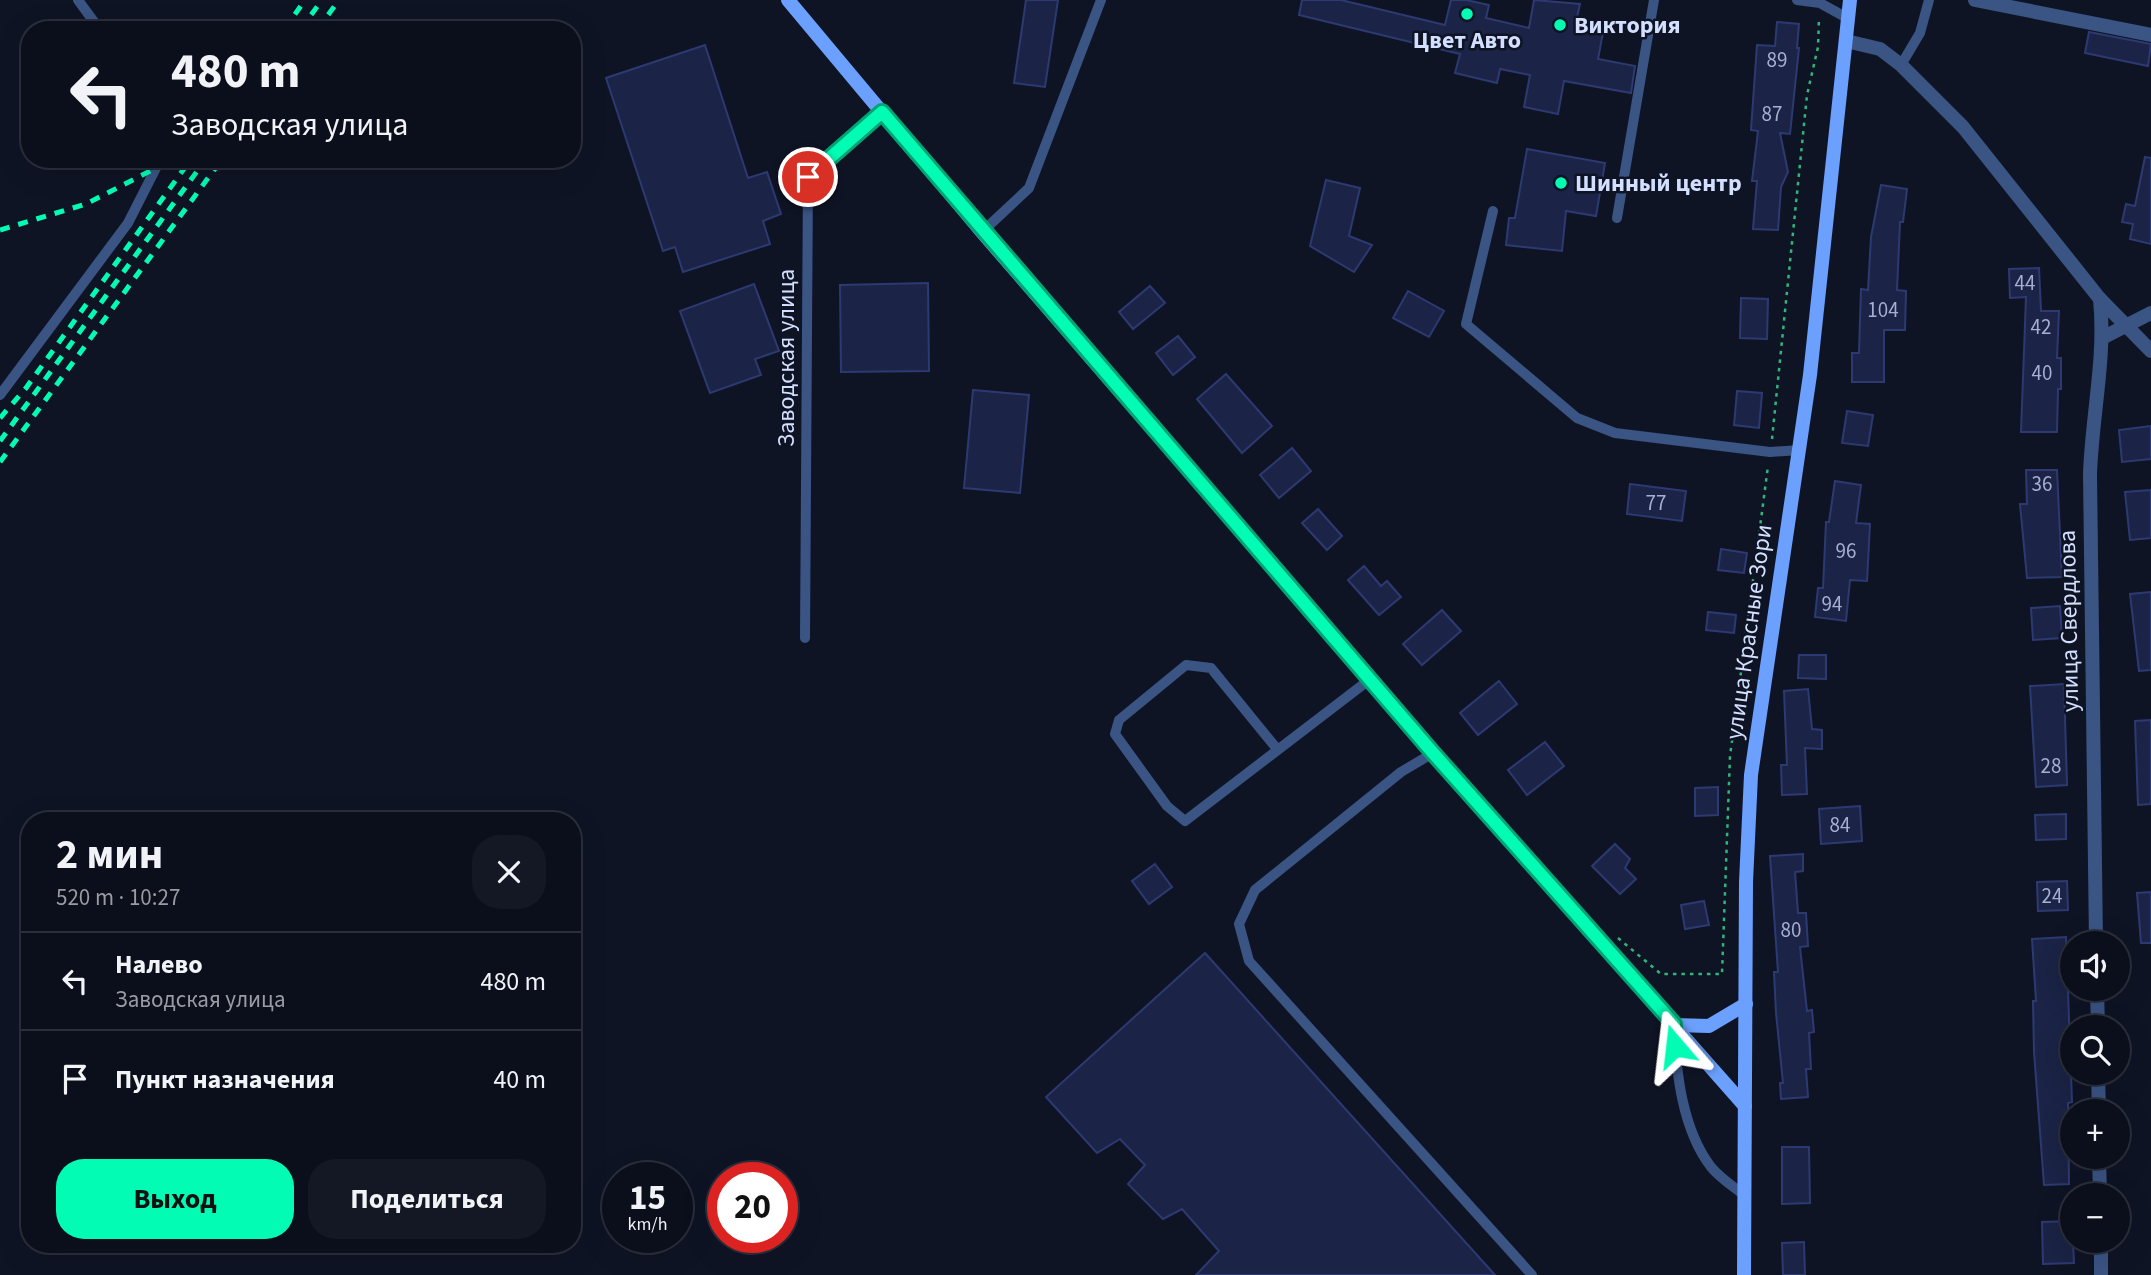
<!DOCTYPE html>
<html lang="ru">
<meta charset="utf-8">
<style>
:root{--surface:#0b0f1c;--page:#141825;--text:#f1f3f6;--muted:#9a9ca3;--line:#2b2f3b;--accent:#02fcb4}
body{margin:0;font-family:"Source Sans 3",sans-serif;background:var(--page);color:var(--text);height:100vh;display:flex;flex-direction:column;font-size:26px;white-space:nowrap}
*{box-sizing:border-box;margin:0}
p{font-size:23px;color:var(--muted)}
.icon{flex:none;width:38px;height:38px;fill:none;stroke:currentColor;stroke-width:2;stroke-linecap:round;stroke-linejoin:round}
.map{position:relative;flex:1;overflow:hidden}
.side{position:absolute;left:21px;top:812px;width:560px;height:441px;display:flex;flex-direction:column;background:var(--surface);border-radius:28px;box-shadow:0 7px 28px #0002,0 0 0 2px var(--line)}
.side>*{flex:none}
.guide{position:absolute;left:21px;top:21px;width:560px;height:147px;border-radius:28px;box-shadow:0 7px 28px #0002,0 0 0 2px var(--line);background:#0b0f1c;color:var(--text);overflow:hidden}
.controls{position:absolute;left:2060px;top:931px;display:grid;gap:14px}
.controls a{display:grid;place-items:center;width:70px;height:70px;border-radius:50%;background:var(--surface);box-shadow:0 7px 28px #0002,0 0 0 2px var(--line);font-size:35px}
.speed{position:absolute;left:602px;top:1162px;display:flex;gap:14px;font-size:35px;font-weight:700;text-align:center}
.speed>*{display:grid;place-content:center;width:91px;height:91px;border-radius:50%;background:var(--surface);box-shadow:0 7px 28px #0002,0 0 0 2px var(--line);line-height:1}
.speed small{font-size:18px;font-weight:400}
.speed .limit{border:10px solid #d22;background:#fff;color:#111}
.pin{position:absolute;display:grid;place-items:center;width:60px;height:60px;color:#fff;margin:-30px;border:4px solid #fff;border-radius:50%;box-shadow:0 2px 7px #0007}
.me{position:absolute;width:77px;margin:-38px;rotate:343deg;stroke-linejoin:round;filter:drop-shadow(0 0 5px #0008)}
.turn{display:flex;align-items:center;gap:24px;height:147px;padding:0 35px;font-size:32px}
.turn .icon{width:91px;height:91px;stroke-width:2.5}
.turn b{display:block;font-size:49px;line-height:60px}
.round{display:grid;place-items:center;flex:none;width:74px;height:74px;border-radius:28px;background:var(--page)}
.overview{display:flex;align-items:center;justify-content:space-between;height:119px;padding:0 35px}
h1{font-size:42px;font-weight:700;line-height:52px}
.action{display:flex;gap:14px;margin-top:auto;padding:14px 35px}
.action a{flex:1;height:80px;border-radius:28px;background:var(--accent);color:#111;font-size:28px;font-weight:700;line-height:80px;text-align:center}
.action a+a{background:var(--page);color:var(--text)}
ul{padding:0;list-style:none}
li{display:flex;align-items:center;gap:21px;height:98px;padding:0 35px;border-top:2px solid var(--line)}
li div{flex:1}
li b{display:block;font-size:26px}
li em{font-style:normal}
.map>svg:first-child{display:block}
.building{fill:#1b2346;stroke:#2d3a72;stroke-width:2}
.lines{fill:none;stroke-linecap:round;stroke-linejoin:round}
.path{stroke:#30b67a;stroke-width:2.5;stroke-dasharray:3.5 5;stroke-linecap:butt}
.lane{stroke:#3a5484;stroke-width:10}
.street{stroke:#3a5484;stroke-width:14}
.secondary{stroke:#6ba0fe;stroke-width:14}
.rail{stroke:#02fcb4;stroke-width:5;stroke-dasharray:10 9;stroke-linecap:butt}
.route-casing{stroke:#01a475;stroke-width:18}
.route{stroke:#02fcb4;stroke-width:12}
.poi-dot{fill:#02fcb4;stroke:#0f1425;stroke-width:2.5}
.labels{text-anchor:middle;dominant-baseline:central;stroke-width:5;stroke-linejoin:round;paint-order:stroke}
.number-label{font-size:21px;fill:#a5b0d1}
.poi-label{font-size:24px;font-weight:bold;fill:#d3dfff;stroke:#0f1425;text-anchor:start}
.street-label{font-size:24px;fill:#d3dfff;stroke:#0f1425}
</style>
<div class="map">
<svg width="2151" height="1275" viewBox="0 0 2151 1275">
<rect width="100%" height="100%" fill="#0f1425"/>
<!-- building -->
<g class="building">
<polygon points="1026,0 1058,0 1045,87 1014,83"/>
<polygon points="1302,0 1341,0 1445,25 1451,0 1466,0 1489,5 1486,18 1529,28 1534,0 1580,4 1576,22 1604,27 1598,59 1635,66 1631,93 1564,81 1558,114 1524,107 1530,75 1500,69 1497,83 1455,73 1460,54 1299,15"/>
<polygon points="1777,22 1799,24 1797,48 1799,48 1790,134 1780,133 1788,172 1781,187 1778,230 1753,229 1757,181 1752,181 1758,131 1751,130 1757,45 1775,46"/>
<polygon points="2089,32 2151,44 2148,66 2085,53"/>
<polygon points="705,45 748,178 767,172 781,214 763,221 770,244 683,272 675,247 663,251 606,78"/>
<polygon points="1527,149 1605,163 1596,216 1566,211 1562,251 1506,245 1509,218 1515,218"/>
<polygon points="2145,157 2151,158 2151,244 2130,239 2133,224 2122,222 2126,204 2135,206"/>
<polygon points="1326,180 1360,188 1349,236 1372,245 1354,272 1310,246"/>
<polygon points="1881,185 1907,189 1903,222 1900,222 1897,290 1906,291 1905,330 1884,330 1884,382 1852,382 1852,353 1859,353 1861,289 1868,290 1871,237"/>
<polygon points="2039,268 2041,311 2059,311 2057,358 2061,358 2061,389 2058,389 2057,432 2021,432 2026,297 2010,298 2009,269"/>
<polygon points="928,283 929,371 841,372 840,285"/>
<polygon points="754,284 779,351 755,359 761,375 710,393 680,311"/>
<polygon points="1150,286 1165,303 1133,329 1119,312"/>
<polygon points="1408,291 1444,311 1429,337 1393,318"/>
<polygon points="1741,298 1768,299 1767,339 1740,338"/>
<polygon points="1178,336 1195,357 1173,375 1156,353"/>
<polygon points="1226,374 1272,426 1242,453 1197,399"/>
<polygon points="973,390 1029,395 1020,493 964,488"/>
<polygon points="1737,391 1762,393 1759,428 1734,425"/>
<polygon points="1847,411 1873,415 1868,446 1842,443"/>
<polygon points="2151,426 2151,459 2122,462 2119,430"/>
<polygon points="1292,448 1311,471 1279,498 1260,475"/>
<polygon points="2026,470 2057,470 2062,577 2027,578 2020,504 2027,504"/>
<polygon points="1835,481 1861,485 1856,523 1870,524 1867,581 1850,580 1846,621 1815,617 1818,588 1823,588 1826,522 1829,522"/>
<polygon points="1630,484 1686,491 1682,521 1627,514"/>
<polygon points="2151,490 2151,538 2130,540 2125,492"/>
<polygon points="1318,509 1342,536 1327,550 1302,523"/>
<polygon points="1721,549 1747,553 1744,573 1718,570"/>
<polygon points="1364,566 1381,586 1387,581 1401,597 1379,615 1348,580"/>
<polygon points="2151,592 2151,670 2139,671 2130,594"/>
<polygon points="2060,606 2062,638 2033,640 2031,608"/>
<polygon points="1442,610 1461,631 1422,665 1403,644"/>
<polygon points="1708,612 1736,615 1734,633 1706,630"/>
<polygon points="1799,655 1826,655 1826,679 1798,678"/>
<polygon points="1499,681 1517,704 1478,735 1460,713"/>
<polygon points="2064,684 2067,785 2036,787 2030,686"/>
<polygon points="1808,689 1812,729 1822,730 1822,749 1805,748 1807,794 1782,795 1781,765 1787,765 1784,691"/>
<polygon points="2151,720 2151,804 2138,805 2135,721"/>
<polygon points="1545,742 1564,766 1527,795 1508,770"/>
<polygon points="1718,787 1718,815 1695,816 1695,788"/>
<polygon points="1860,806 1862,841 1821,844 1819,809"/>
<polygon points="2066,814 2066,839 2036,840 2035,815"/>
<polygon points="1615,844 1630,859 1625,868 1636,879 1620,894 1592,866"/>
<polygon points="1803,854 1803,871 1795,872 1798,913 1806,913 1808,946 1800,947 1807,1011 1812,1010 1814,1032 1809,1033 1811,1069 1806,1069 1808,1097 1781,1099 1780,1083 1783,1083 1776,1013 1774,972 1778,972 1770,856"/>
<polygon points="1155,864 1172,887 1149,904 1132,881"/>
<polygon points="2067,881 2068,910 2038,911 2037,882"/>
<polygon points="2151,892 2151,943 2141,943 2137,893"/>
<polygon points="1704,901 1709,925 1685,929 1681,905"/>
<polygon points="2066,937 2072,1102 2068,1103 2069,1184 2044,1185 2034,1052 2033,1001 2036,1001 2032,939"/>
<polygon points="1205,953 1495,1275 1196,1275 1219,1251 1182,1209 1163,1219 1128,1184 1145,1165 1120,1139 1097,1153 1046,1097"/>
<polygon points="1782,1147 1809,1147 1810,1203 1782,1204"/>
<polygon points="2072,1221 2074,1263 2043,1264 2042,1222"/>
<polygon points="1804,1242 1805,1275 1783,1275 1782,1243"/>
</g>
<g class="lines">
<!-- path -->
<g class="path">
<polyline points="1772,439 1807,95 1818,47 1819,18"/>
<polyline points="1618,938 1661,974 1722,974 1730,756 1768,466"/>
</g>
<!-- lane -->
<g class="lane">
<polyline points="78,0 100,30"/>
<polyline points="1797,0 1820,3 1849,19"/>
<polyline points="1901,65 1920,33 1929,0"/>
<polyline points="1493,211 1466,324 1577,418 1615,433 1770,452 1800,450"/>
<polyline points="1617,218 1654,0"/>
<polyline points="982,232 1029,188 1101,0"/>
<polyline points="0,395 128,223 156,168 156,159"/>
<polyline points="805,638 808,177 882,112"/>
<polyline points="1277,749 1211,668 1186,665 1119,720 1115,734 1167,806 1185,821 1369,680"/>
<polyline points="1433,753 1401,772 1255,890 1239,924 1249,961 1532,1275"/>
<path d="M1674,1025C1676,1072 1682,1129 1711,1167C1720,1178 1734,1187 1745,1196"/>
</g>
<!-- street -->
<g class="street">
<polyline points="1975,0 2151,35"/>
<polyline points="1846,41 1880,49 1901,65 1963,127 2100,299 2151,351"/>
<polyline points="2104,337 2151,313"/>
<path d="M2096,943L2090,474C2092,415 2106,357 2100,299"/>
<polyline points="2097,989 2098,1027"/>
<polyline points="2098,1073 2099,1111"/>
<polyline points="2099,1157 2100,1195"/>
<polyline points="2101,1241 2101,1275"/>
</g>
<!-- secondary -->
<g class="secondary">
<polyline points="788,0 982,232 1433,753 1745,1106"/>
<polyline points="1674,1025 1709,1026 1746,1004"/>
<polyline points="1744,1275 1746,882 1751,775 1810,375 1850,0"/>
</g>
<!-- rail -->
<g class="rail">
<polyline points="284,30 305,0"/>
<polyline points="300,30 322,0"/>
<polyline points="317,30 339,0"/>
<polyline points="0,230 86,204 156,168 166,159"/>
<polyline points="0,418 26,388 191,159"/>
<polyline points="0,441 206,159"/>
<polyline points="0,462 222,159"/>
</g>
</g>
<g class="lines">
<defs>
<polyline id="route" points="808,177 882,112 1433,753 1674,1024 1675,1046"/>
</defs>
<!-- route casing -->
<use href="#route" class="route-casing"/>
<!-- route -->
<use href="#route" class="route"/>
</g>
<!-- markers -->
<g class="poi-dot">
<circle cx="1467" cy="14" r="7"/>
<circle cx="1560" cy="25" r="7"/>
<circle cx="1561" cy="183" r="7"/>
</g>
<g class="labels">
<!-- number labels -->
<g class="number-label">
<text x="1777" y="60">89</text>
<text x="1772" y="114">87</text>
<text x="2025" y="283">44</text>
<text x="1883" y="310">104</text>
<text x="2041" y="327">42</text>
<text x="2042" y="373">40</text>
<text x="2042" y="484">36</text>
<text x="1656" y="503">77</text>
<text x="1846" y="551">96</text>
<text x="1832" y="604">94</text>
<text x="2051" y="766">28</text>
<text x="1840" y="825">84</text>
<text x="2052" y="896">24</text>
<text x="1791" y="930">80</text>
</g>
<!-- poi labels -->
<g class="poi-label">
<text x="1574" y="25">Виктория</text>
<text x="1467" y="40" text-anchor="middle">Цвет Авто</text>
<text x="1575" y="183">Шинный центр</text>
</g>
<!-- street labels -->
<g class="street-label">
<text transform="translate(786 358) rotate(-90)">Заводская улица</text>
<text transform="translate(2069 621) rotate(-91)">улица Свердлова</text>
<text transform="translate(1749 632) rotate(-82)">улица Красные Зори</text>
</g>
</g>
</svg>
<div class="controls">
<a><svg class="icon" aria-label="sound" viewBox="0 0 24 24"><path d="M4 9h4l5-4v14l-5-4H4zM17 9q2 3 0 6"/></svg></a>
<a><svg class="icon" aria-label="search" viewBox="0 0 24 24"><circle cx="10" cy="10" r="6"/><path d="M15 15l6 6"/></svg></a>
<a>+</a>
<a>−</a>
</div>
<div class="speed"><div>15<small>km/h</small></div><div class="limit">20</div></div>
<div class="pin" style="left:808px;top:177px;background:#d93025"><svg class="icon" aria-label="arrive" viewBox="0 0 24 24"><path d="M6 21V4h12l-3 4 3 4H6"/></svg></div>
<svg class="me" style="left:1675px;top:1046px" viewBox="-20 -20 40 40"><path d="M0-17L14 15 0 8-14 15z" fill="#02fcb4" stroke="#fff" stroke-width="4"/></svg>
<div class="guide">
<div class="turn"><svg class="icon" aria-label="left" viewBox="0 0 24 24"><path d="M17 20v-9H6M10 6l-5 5 5 5"/></svg><div><b>480 m</b>Заводская улица</div></div>
</div>
<section class="side">
<div class="overview"><div><h1>2 мин</h1><p>520 m · 10:27</p></div><a class="round"><svg class="icon" aria-label="close" viewBox="0 0 24 24"><path d="M6 6l12 12M18 6L6 18"/></svg></a></div>
<ul>
<li><svg class="icon" aria-label="left" viewBox="0 0 24 24"><path d="M17 20v-9H6M10 6l-5 5 5 5"/></svg><div><b>Налево</b><p>Заводская улица</p></div><em>480 m</em></li>
<li><svg class="icon" aria-label="arrive" viewBox="0 0 24 24"><path d="M6 21V4h12l-3 4 3 4H6"/></svg><div><b>Пункт назначения</b></div><em>40 m</em></li>
</ul>
<div class="action"><a>Выход</a><a>Поделиться</a></div>
</section>
</div>
